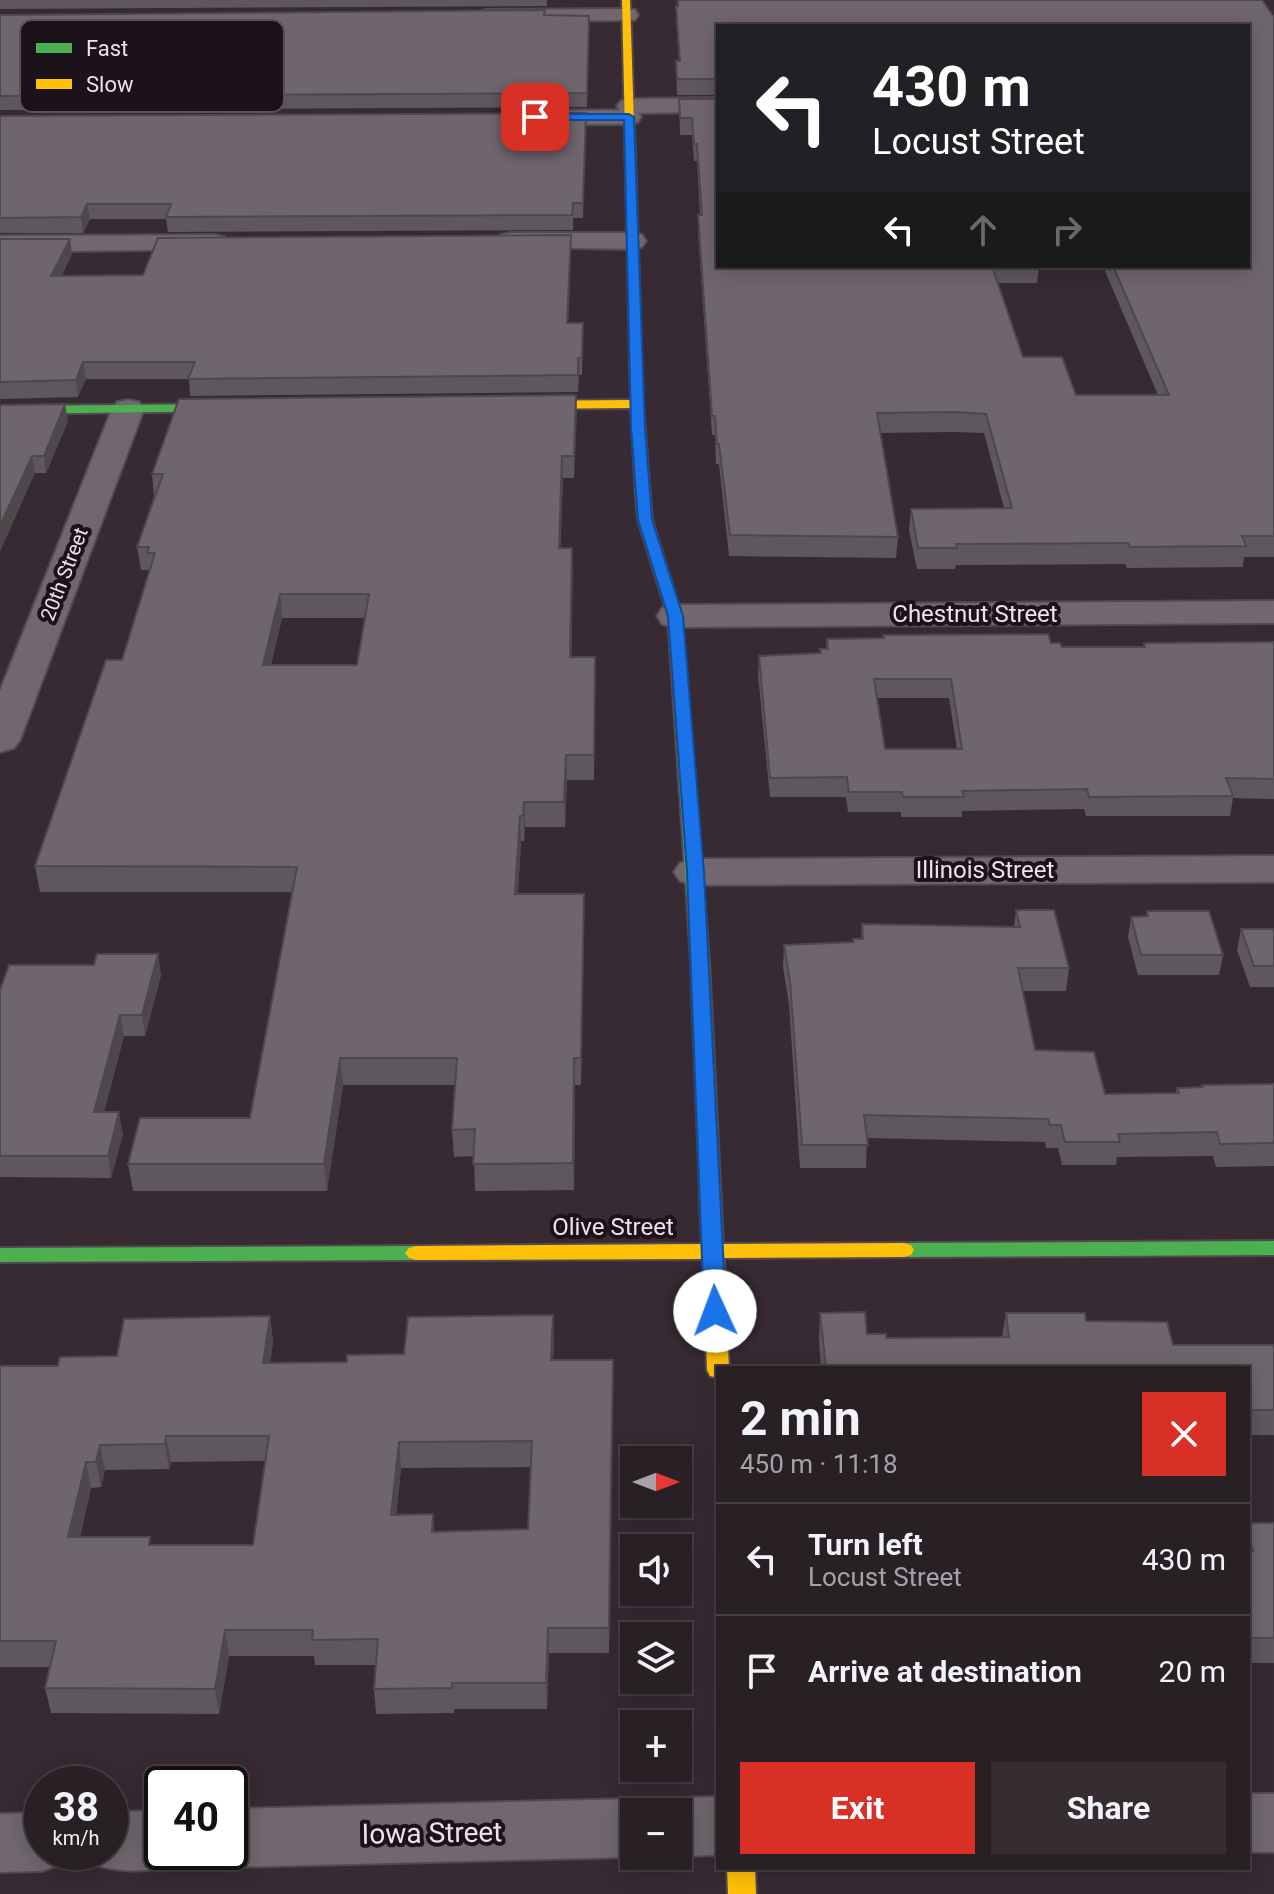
<!DOCTYPE html>
<meta charset="utf-8">
<style>
:root{--surface:#292026;--page:#352d32;--text:#f1f3f6;--muted:#a5a3a7;--line:#453e43;--accent:#d93025}
body{margin:0;font-family:Roboto,sans-serif;background:var(--page);color:var(--text);height:100vh;display:flex;flex-direction:column;font-size:30px;white-space:nowrap}
*{box-sizing:border-box;margin:0}
p{font-size:26px;color:var(--muted)}
.icon{flex:none;width:44px;height:44px;fill:none;stroke:currentColor;stroke-width:2;stroke-linecap:round;stroke-linejoin:round}
.map{position:relative;flex:1;overflow:hidden}
.sheet{position:absolute;left:716px;top:1366px;width:534px;height:504px;display:flex;flex-direction:column;background:var(--surface);border-radius:0px;box-shadow:0 4px 20px #0003,0 0 0 2px var(--line)}
.sheet>*{flex:none}
.hud{position:absolute;left:716px;top:24px;width:534px;height:244px;border-radius:0px;box-shadow:0 4px 20px #0003,0 0 0 2px var(--line);background:#202124;color:#fff;overflow:hidden}
.needle{width:52px;rotate:90deg}
.controls{position:absolute;left:620px;top:1446px;display:grid;gap:16px}
.controls a{display:grid;place-items:center;width:72px;height:72px;border-radius:0px;background:var(--surface);box-shadow:0 4px 20px #0003,0 0 0 2px var(--line);font-size:40px}
.speed{position:absolute;left:24px;top:1766px;display:flex;gap:16px;font-size:40px;font-weight:700;text-align:center}
.speed>*{display:grid;place-content:center;width:104px;height:104px;border-radius:50%;background:var(--surface);box-shadow:0 4px 20px #0003,0 0 0 2px var(--line);line-height:1}
.speed small{font-size:20px;font-weight:400}
.speed .limit{border:4px solid #111;border-radius:12px;background:#fff;color:#111}
.pin{position:absolute;display:grid;place-items:center;width:68px;height:68px;color:#fff;margin:-34px;border-radius:16px;box-shadow:0 4px 12px #0006}
.me{position:absolute;width:88px;margin:-44px;rotate:358deg;stroke-linejoin:round;filter:drop-shadow(0 0 6px #0008)}
.turn{display:flex;align-items:center;gap:28px;height:168px;padding:0 24px;font-size:36px}
.turn .icon{width:104px;height:104px;stroke-width:2.5}
.turn b{display:block;font-size:56px;line-height:68px}
.lanes{display:flex;align-items:center;height:76px;padding:0 24px;background:#0003;justify-content:center;gap:40px;direction:ltr}
.lanes .off{opacity:.35}
.round{display:grid;place-items:center;flex:none;width:84px;height:84px;border-radius:0px;background:var(--page)}
.head{display:flex;align-items:center;justify-content:space-between;height:136px;padding:0 24px}
h1{font-size:48px;font-weight:700;line-height:60px}
.action{display:flex;gap:16px;margin-top:auto;padding:16px 24px}
.action a{flex:1;height:92px;border-radius:0px;background:var(--accent);color:#fff;font-size:32px;font-weight:700;line-height:92px;text-align:center}
.action a+a{background:var(--page);color:var(--text)}
ul{padding:0;list-style:none}
li{display:flex;align-items:center;gap:24px;height:112px;padding:0 24px;border-top:2px solid var(--line)}
li div{flex:1}
li b{display:block;font-size:30px}
li em{font-style:normal}
.map>svg:first-child{display:block}
.lines{fill:none;stroke-linecap:round;stroke-linejoin:round}
.street-casing{stroke:#544950;stroke-width:4}
.fast-casing{stroke:#544950;stroke-width:4}
.slow-casing{stroke:#544950;stroke-width:4}
.street{fill:#71676e;fill-rule:evenodd}
.fast{fill:#4caf50;fill-rule:evenodd}
.slow{fill:#ffc107;fill-rule:evenodd}
.wall{fill:#5f575e;fill-rule:evenodd}
.shaded-wall{fill:#4e474c}
.building{fill:#6f656d;stroke:#4e474c;stroke-width:2;fill-rule:evenodd}
.route{fill:#1a73e8;stroke:#114b97;stroke-width:2}
.labels{text-anchor:middle;dominant-baseline:central;stroke-width:8;stroke-linejoin:round;paint-order:stroke}
.far-street-label{font-size:20px;fill:#f0e1ea;stroke:#1c1219}
.street-label{font-size:24px;fill:#f0e1ea;stroke:#1c1219}
.near-street-label{font-size:28px;fill:#f0e1ea;stroke:#1c1219}
.key{fill:#1c1219;stroke:#5c5058;stroke-width:2}
.key-label{font-size:22px;fill:#f0e1ea}
</style>
<div class="map">
<svg width="1274" height="1894" viewBox="0 0 1274 1894">
<rect width="100%" height="100%" fill="#372a33"/>
<g class="lines">
<defs>
<g id="street">
<polygon points="627,9 635,10 638,15 635,20 485,22 474,16 485,10"/>
<polygon points="718,98 718,112 638,113 641,117 638,122 629,124 528,125 519,123 516,118 519,113 528,111 620,110 617,106 621,101 629,99"/>
<polygon points="511,233 632,233 642,235 646,241 642,247 632,249 501,247 497,241 501,235"/>
<polygon points="214,235 224,237 228,243 224,249 0,252 0,236"/>
<polygon points="128,400 139,402 144,409 20,740 14,748 0,752 0,691 112,409 117,402"/>
<polygon points="1274,601 1274,623 675,627 662,624 657,616 662,608 675,605"/>
<polygon points="1274,856 1274,882 695,885 680,881 674,872 680,863 695,859"/>
<rect x="1248" y="1794" width="26" height="58"/>
<polygon points="718,1797 718,1855 678,1856 678,1812 634,1812 634,1856 637,1856 634,1857 230,1867 207,1859 204,1852 230,1852 230,1809 634,1799 655,1807 678,1798"/>
<path d="M162,1811V1852H189L185,1861C153,1873 119,1874 87,1862L82,1852H110V1812Z"/>
<polygon points="42,1813 42,1852 70,1852 65,1863 42,1871 0,1872 0,1814"/>
</g>
<g id="fast">
<polygon points="234,404 240,408 238,411 0,414 0,406"/>
<polygon points="643,492 650,496 652,520 682,616 709,960 700,965 691,960 668,616 638,520 636,496"/>
<polygon points="1274,1241 1274,1255 904,1257 897,1255 894,1250 897,1245 904,1243"/>
<polygon points="416,1246 423,1248 427,1253 423,1258 416,1260 0,1262 0,1248"/>
</g>
<g id="slow">
<polygon points="622,0 630,0 643,406 650,496 643,500 636,496 631,408 515,409 509,405 515,401 631,400"/>
<polygon points="700,955 709,960 723,1244 904,1243 911,1245 914,1250 911,1255 904,1257 724,1258 729,1368 718,1368 718,1378 710,1376 707,1370 703,1259 416,1260 409,1258 405,1253 409,1248 416,1246 702,1244 691,960"/>
<polygon points="727,1868 755,1868 756,1894 728,1894"/>
</g>
</defs>
<!-- street casing -->
<use href="#street" class="street-casing"/>
<!-- fast casing -->
<use href="#fast" class="fast-casing"/>
<!-- slow casing -->
<use href="#slow" class="slow-casing"/>
<!-- street -->
<use href="#street" class="street"/>
<!-- fast -->
<use href="#fast" class="fast"/>
<!-- slow -->
<use href="#slow" class="slow"/>
</g>
<!-- wall -->
<g class="wall">
<polygon points="0,0 547,0 547,6 0,9"/>
<polygon points="677,0 1262,0 1274,17 1274,557 1244,557 1243,567 1127,568 1125,564 956,565 955,569 917,569 909,530 911,509 1004,508 984,433 952,432 880,433 898,537 896,558 729,556 719,464 716,464 715,435 712,435 698,232 698,215 700,215 697,161 694,161 692,135 680,135 679,99 718,99 718,266 1039,266 1037,283 998,283 1023,357 1076,395 1158,395 1105,271 1106,266 1248,266 1248,26 718,26 718,95 677,95 676,61 679,61 676,21"/>
<polygon points="0,15 589,16 587,107 0,110"/>
<polygon points="586,113 583,218 573,218 573,230 168,232 166,219 90,219 83,233 0,233 0,116"/>
<polygon points="571,235 568,323 583,339 582,375 579,375 578,392 190,396 189,379 86,379 78,397 0,399 0,239 72,254 62,275 143,275"/>
<path d="M576,395L574,478H563L560,548H572L571,657H595L594,780H567L565,827H525L524,841H521L518,894L584,920L581,1085H575L574,1190L475,1191L474,1156L454,1157L452,1130L455,1085H343L327,1191H133L128,1164L250,1118L292,892H40L35,866L122,660L149,570H141L137,547L154,496L152,474ZM282,618H365L357,665H271Z"/>
<polygon points="0,405 68,421 46,473 35,473"/>
<path d="M827,639L1051,643L1062,647H1143L1144,643L1274,642V799L1233,798L1230,816H1086L1084,809L962,811V817H901V812H848L846,797H770L758,675L759,656L820,653V649H826ZM877,698H949L957,749H885Z"/>
<polygon points="1016,910 1069,968 1066,991 1023,991 1035,1050 1105,1094 1176,1093 1177,1088 1202,1087 1202,1085 1274,1084 1274,1166 1216,1167 1213,1156 1117,1157 1116,1165 1062,1165 1058,1148 1046,1148 1045,1142 867,1138 866,1168 800,1168 789,1004 783,967 784,945 853,942 861,939 862,924 1014,927"/>
<polygon points="1147,911 1223,955 1219,975 1138,975 1128,937 1131,917 1146,916"/>
<polygon points="1241,929 1274,929 1274,987 1250,987 1237,950"/>
<polygon points="158,954 161,975 145,1036 124,1036 104,1112 123,1134 111,1178 0,1177 0,990 94,965"/>
<polygon points="820,1313 867,1334 886,1338 1002,1337 1006,1313 1086,1321 1173,1345 1274,1345 1274,1435 1248,1435 1248,1368 821,1368 819,1339"/>
<path d="M270,1316L273,1341L270,1363L347,1362L404,1354L554,1340L553,1360L613,1386L609,1653H549L547,1709H454V1713L376,1714L374,1689L376,1665H315L314,1656H229L219,1714L51,1713L45,1688L50,1667H0V1366H58L117,1356ZM265,1461L253,1545H152L80,1537L91,1488L101,1487L105,1470L169,1469L171,1462ZM531,1467L528,1529L434,1532L433,1514L396,1515L401,1468Z"/>
<polygon points="1274,1523 1274,1663 1248,1663 1248,1533"/>
</g>
<!-- shaded-wall -->
<g class="shaded-wall">
<polygon points="87,204 90,219 83,233 81,217"/>
<polygon points="571,235 571,251 568,339 567,323"/>
<polygon points="70,239 72,254 54,292 51,276"/>
<polygon points="83,362 86,379 78,397 76,380"/>
<polygon points="576,395 577,416 574,478 574,456"/>
<polygon points="65,404 68,421 46,473 44,456"/>
<polygon points="32,456 35,473 0,552 0,526"/>
<polygon points="562,456 563,478 560,571 559,548"/>
<polygon points="572,548 573,571 571,681 570,657"/>
<polygon points="280,594 282,618 265,689 263,665"/>
<polygon points="566,755 567,780 565,827 564,802"/>
<polygon points="524,802 525,827 524,841 523,816"/>
<polygon points="520,816 521,841 516,920 515,894"/>
<polygon points="584,894 584,920 581,1085 581,1058"/>
<polygon points="158,954 161,975 145,1036 142,1015"/>
<polygon points="120,1015 124,1036 98,1133 94,1112"/>
<polygon points="340,1058 343,1085 327,1191 324,1164"/>
<polygon points="574,1058 575,1085 574,1190 573,1163"/>
<polygon points="119,1112 123,1134 111,1178 108,1156"/>
<polygon points="553,1315 554,1340 552,1386 551,1360"/>
<polygon points="270,1316 273,1341 267,1388 263,1363"/>
<polygon points="166,1436 171,1462 169,1469 165,1444"/>
<polygon points="399,1442 401,1468 394,1540 391,1515"/>
<polygon points="100,1445 105,1470 101,1487 96,1462"/>
<polygon points="86,1462 91,1488 74,1563 68,1537"/>
<polygon points="548,1628 549,1653 547,1709 546,1683"/>
<polygon points="225,1630 229,1656 219,1714 215,1689"/>
</g>
<!-- building -->
<g class="building">
<polygon points="678,0 1262,0 1274,17 1274,536 1242,536 1246,546 1130,547 1128,543 956,544 957,548 918,548 911,509 1012,508 986,414 954,412 877,413 898,537 730,535 719,444 717,444 715,416 712,416 698,215 702,215 697,144 694,144 692,118 680,118 679,99 718,99 718,266 992,266 1023,357 1062,357 1076,395 1169,395 1113,266 1248,266 1248,26 718,26 718,79 677,79 676,61 680,61 676,6 678,6"/>
<polygon points="545,10 544,15 589,16 587,93 0,96 0,15"/>
<polygon points="586,113 583,203 573,203 572,215 166,217 171,204 87,204 81,217 0,218 0,116"/>
<polygon points="571,235 567,323 583,323 582,358 578,358 578,375 188,379 195,362 83,362 76,380 0,382 0,239 70,239 51,276 143,275 158,238"/>
<path d="M576,395L574,456H562L559,548H572L570,657H595L594,755H566L564,802H524L523,816H520L515,894H584L581,1058H574L573,1163L473,1164L475,1129L452,1130L457,1058H340L324,1164H128L140,1118H250L297,867L35,866L106,660H122L155,553H147L149,547H137L163,474H152L179,399ZM280,594H369L357,665H263Z"/>
<polygon points="65,404 44,456 32,456 0,526 0,405"/>
<path d="M1048,634L1051,643H1060L1062,647H1145L1144,643L1274,642V779L1226,778L1233,796L1089,797L1087,789L962,791L964,797H903L902,792H849L847,777L770,778L759,656L821,653L820,649H828L827,639L884,638L883,635ZM874,679H951L962,749H885Z"/>
<polygon points="1016,910 1054,910 1069,968 1018,968 1035,1050 1094,1052 1105,1094 1179,1093 1177,1088 1203,1087 1202,1085 1274,1084 1274,1143 1220,1144 1217,1132 1118,1134 1120,1142 1065,1142 1061,1125 1050,1125 1048,1119 864,1115 868,1145 802,1145 790,981 784,945 854,942 853,939 863,939 862,924 1020,927"/>
<polygon points="1147,911 1209,911 1223,955 1141,955 1131,917 1148,916"/>
<polygon points="1241,929 1274,929 1274,966 1254,966"/>
<polygon points="97,954 158,954 142,1015 120,1015 94,1112 119,1112 108,1156 0,1156 0,990 9,965 94,965"/>
<polygon points="865,1312 867,1334 886,1334 886,1338 1009,1337 1006,1313 1085,1313 1086,1321 1167,1322 1173,1345 1274,1345 1274,1410 1248,1410 1248,1368 826,1368 820,1313"/>
<path d="M553,1315L551,1360H613L609,1628H548L546,1683H452V1688L374,1689L378,1639L312,1640L313,1630H225L215,1689L45,1688L56,1641H0V1366H58L60,1357L117,1356L124,1319L270,1316L263,1363L347,1362V1355L404,1354L408,1317ZM166,1436H269L253,1545H149L150,1537H68L86,1462H96L100,1445L165,1444ZM532,1441L528,1529L432,1532L433,1514L391,1515L399,1442Z"/>
<polygon points="1248,1523 1274,1523 1274,1638 1248,1638 1248,1551 1253,1551 1248,1533"/>
</g>
<!-- route -->
<polygon class="route" points="629,114 634,117 645,427 652,520 683,616 704,872 726,1311 723,1316 707,1316 704,1311 687,872 668,616 638,520 631,427 624,120 535,120 530,117 535,114"/>
<g class="labels">
<!-- far-street labels -->
<g class="far-street-label">
<text transform="translate(64 574) rotate(-69)">20th Street</text>
</g>
<!-- street labels -->
<g class="street-label">
<text x="975" y="614">Chestnut Street</text>
<text x="985" y="870">Illinois Street</text>
<text x="613" y="1227">Olive Street</text>
</g>
<!-- near-street labels -->
<g class="near-street-label">
<text transform="translate(432 1833) rotate(-1)">Iowa Street</text>
</g>
</g>
<!-- legend -->
<rect x="20" y="20" width="264" height="92" rx="12" class="key"/>
<rect x="36" y="43" width="36" height="10" fill="#4caf50"/>
<rect x="36" y="79" width="36" height="10" fill="#ffc107"/>
<g class="key-label">
<text x="86" y="56">Fast</text>
<text x="86" y="92">Slow</text>
</g>
</svg>
<div class="controls">
<a><svg class="needle" viewBox="-14 -14 28 28"><path d="M0-13l5 13h-10z" fill="#e53935"/><path d="M0 13l5-13h-10z" fill="#a5a3a7"/></svg></a>
<a><svg class="icon" aria-label="sound" viewBox="0 0 24 24"><path d="M4 9h4l5-4v14l-5-4H4zM17 9q2 3 0 6"/></svg></a>
<a><svg class="icon" aria-label="layers" viewBox="0 0 24 24"><path d="M12 4l9 5-9 5-9-5zM3 14l9 5 9-5"/></svg></a>
<a>+</a>
<a>−</a>
</div>
<div class="speed"><div>38<small>km/h</small></div><div class="limit">40</div></div>
<div class="pin" style="left:535px;top:117px;background:#d93025"><svg class="icon" aria-label="arrive" viewBox="0 0 24 24"><path d="M6 21V4h12l-3 4 3 4H6"/></svg></div>
<svg class="me" style="left:715px;top:1311px" viewBox="-20 -20 40 40"><circle r="19" fill="#fff"/><path d="M0-13L10 11 0 6-10 11z" fill="#1a73e8"/></svg>
<div class="hud">
<div class="turn"><svg class="icon" aria-label="left" viewBox="0 0 24 24"><path d="M17 20v-9H6M10 6l-5 5 5 5"/></svg><div><b>430 m</b>Locust Street</div></div>
<div class="lanes"><svg class="icon" aria-label="left" viewBox="0 0 24 24"><path d="M17 20v-9H6M10 6l-5 5 5 5"/></svg><svg class="icon off" aria-label="ahead" viewBox="0 0 24 24"><path d="M12 20V5M6 11l6-6 6 6"/></svg><svg class="icon off" aria-label="right" viewBox="0 0 24 24"><path d="M7 20v-9h11M14 6l5 5-5 5"/></svg></div>
</div>
<section class="sheet">
<div class="head"><div><h1>2 min</h1><p>450 m · 11:18</p></div><a class="round" style="background:#d93025;color:#fff"><svg class="icon" aria-label="close" viewBox="0 0 24 24"><path d="M6 6l12 12M18 6L6 18"/></svg></a></div>
<ul>
<li><svg class="icon" aria-label="left" viewBox="0 0 24 24"><path d="M17 20v-9H6M10 6l-5 5 5 5"/></svg><div><b>Turn left</b><p>Locust Street</p></div><em>430 m</em></li>
<li><svg class="icon" aria-label="arrive" viewBox="0 0 24 24"><path d="M6 21V4h12l-3 4 3 4H6"/></svg><div><b>Arrive at destination</b></div><em>20 m</em></li>
</ul>
<div class="action"><a>Exit</a><a>Share</a></div>
</section>
</div>
